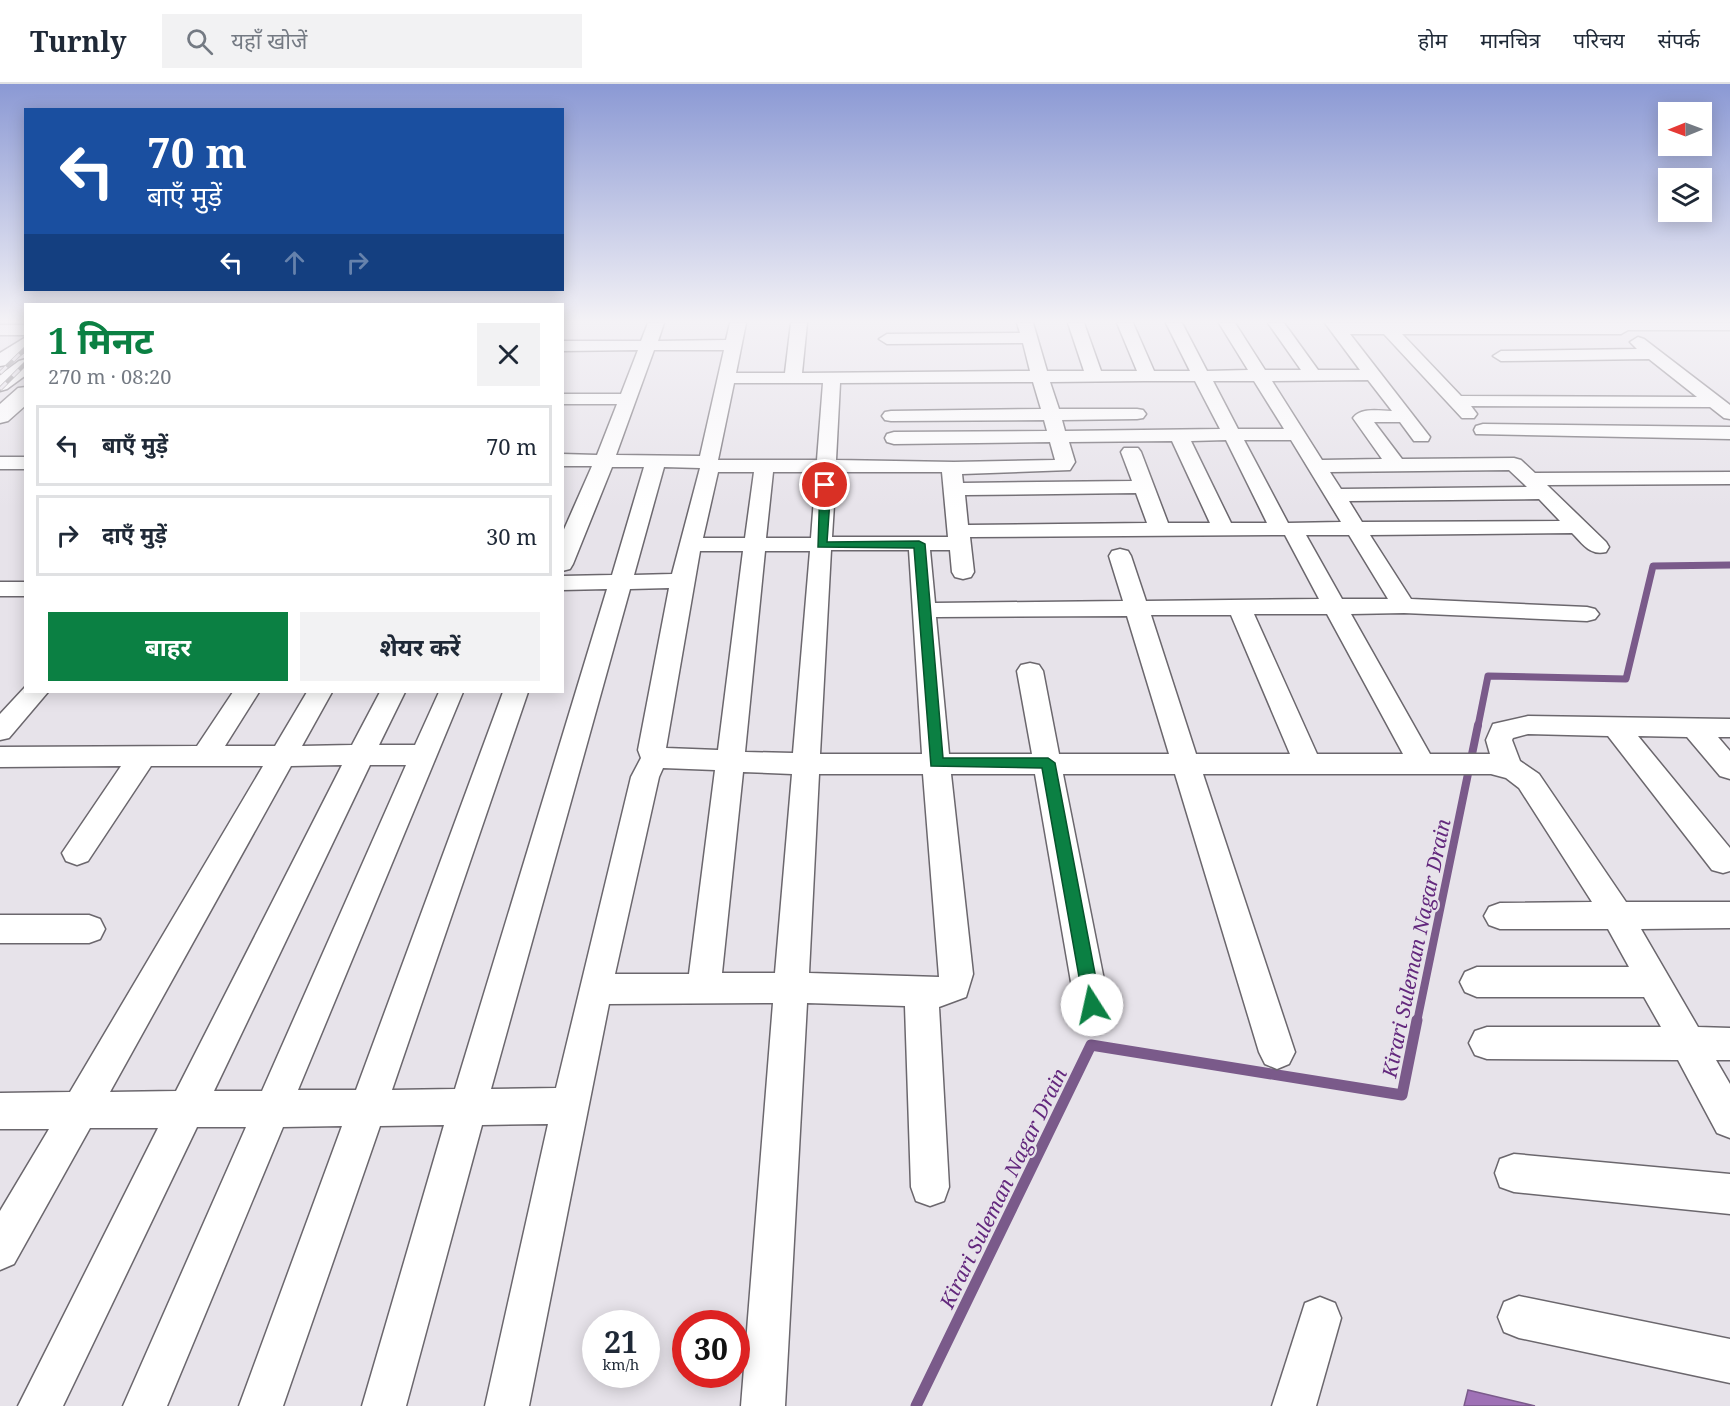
<!DOCTYPE html>
<html lang="hi">
<meta charset="utf-8">
<style>
:root{--surface:#fff;--page:#f2f2f3;--text:#1f2937;--muted:#747a83;--line:#e0e1e3;--accent:#0b8043}
body{margin:0;font-family:"Noto Serif","Noto Sans Devanagari",serif;background:var(--page);color:var(--text);height:100vh;display:flex;flex-direction:column;font-size:22px;white-space:nowrap}
*{box-sizing:border-box;margin:0}
p{font-size:20px;color:var(--muted)}
.icon{flex:none;width:33px;height:33px;fill:none;stroke:currentColor;stroke-width:2;stroke-linecap:round;stroke-linejoin:round}
.map{position:relative;flex:1;overflow:hidden}
.details{position:absolute;left:24px;top:219px;width:540px;height:390px;display:flex;flex-direction:column;background:var(--surface);border-radius:0px;box-shadow:0 3px 15px #0003}
.details>*{flex:none}
.top-card{position:absolute;left:24px;top:24px;width:540px;height:183px;border-radius:0px;box-shadow:0 3px 15px #0003;background:#1a4fa0;color:#fff;overflow:hidden}
.needle{width:39px;rotate:269deg}
.fabs{position:absolute;left:1658px;top:18px;display:grid;gap:12px}
.fabs a{display:grid;place-items:center;width:54px;height:54px;border-radius:0px;background:var(--surface);box-shadow:0 3px 15px #0003;font-size:30px}
.speed{position:absolute;left:582px;top:1226px;display:flex;gap:12px;font-size:30px;font-weight:700;text-align:center}
.speed>*{display:grid;place-content:center;width:78px;height:78px;border-radius:50%;background:var(--surface);box-shadow:0 3px 15px #0003;line-height:1}
.speed small{font-size:15px;font-weight:400}
.speed .limit{border:9px solid #d22;background:#fff;color:#111}
.pin{position:absolute;display:grid;place-items:center;width:51px;height:51px;color:#fff;margin:-26px;border:3px solid #fff;border-radius:50%;box-shadow:0 2px 6px #0007}
.me{position:absolute;width:66px;margin:-33px;rotate:350deg;stroke-linejoin:round;filter:drop-shadow(0 0 4px #0008)}
.turn{display:flex;align-items:center;gap:21px;height:126px;padding:0 24px;font-size:27px}
.turn .icon{width:78px;height:78px;stroke-width:2.5}
.turn b{display:block;font-size:42px;line-height:51px}
.lanes{display:flex;align-items:center;height:57px;padding:0 24px;background:#0003;justify-content:center;gap:30px;direction:ltr}
.lanes .off{opacity:.35}
.round{display:grid;place-items:center;flex:none;width:63px;height:63px;border-radius:0px;background:var(--page)}
.summary{display:flex;align-items:center;justify-content:space-between;height:102px;padding:0 24px}
h1{font-size:36px;font-weight:700;line-height:45px;color:var(--accent)}
.action{display:flex;gap:12px;margin-top:auto;padding:12px 24px}
.action a{flex:1;height:69px;border-radius:0px;background:var(--accent);color:#fff;font-size:24px;font-weight:700;line-height:69px;text-align:center}
.action a+a{background:var(--page);color:var(--text)}
ul{padding:0;list-style:none}
li{display:flex;align-items:center;gap:18px;height:81px;margin:0 12px 9px;padding:0 12px;border:3px solid var(--line);border-radius:0px}
li div{flex:1}
li b{display:block;font-size:22px}
li em{font-style:normal}
header{display:flex;align-items:center;gap:36px;box-sizing:border-box;height:84px;padding:0 30px;background:var(--surface);border-bottom:2px solid var(--line)}
header strong{font-size:28px}
nav{display:flex;gap:33px;margin-inline-start:auto;font-size:21px}
.search{width:420px;height:54px;background:var(--page);display:flex;align-items:center;gap:15px;box-sizing:border-box;padding:0 21px;border-radius:0px;color:var(--muted);font-size:22px}
.map>svg:first-child{display:block}
.water{fill:#9f71b6;stroke:#7a5a8a;stroke-width:1.5}
.lines{fill:none;stroke-linecap:round;stroke-linejoin:round}
.stream-far2{stroke:#7a5a8a;stroke-width:7}
.stream-far1{stroke:#7a5a8a;stroke-width:8}
.stream{stroke:#7a5a8a;stroke-width:11}
.street-casing{stroke:#6b676d;stroke-width:3}
.highway-casing{stroke:#6b676d;stroke-width:3}
.street{fill:#fff;fill-rule:evenodd}
.highway{fill:#fff;fill-rule:evenodd}
.rail-casing{stroke:#848185;stroke-width:4.5}
.rail{stroke:#e7e3ea;stroke-width:3;stroke-dasharray:9;stroke-linecap:butt}
.route{fill:#0b8043;stroke:#07532c;stroke-width:1.5}
.labels{text-anchor:middle;dominant-baseline:central;stroke-width:4.5;stroke-linejoin:round;paint-order:stroke}
.near-water-label{font-size:20px;font-style:italic;fill:#63287d;stroke:#e7e3ea}
</style>
<header>
<strong>Turnly</strong>
<div class="search"><svg class="icon" aria-label="search" viewBox="0 0 24 24"><circle cx="10" cy="10" r="6"/><path d="M15 15l6 6"/></svg>यहाँ खोजें</div>
<nav><a>होम</a><a>मानचित्र</a><a>परिचय</a><a>संपर्क</a></nav>
</header>
<div class="map">
<svg width="1730" height="1322" viewBox="0 0 1730 1322">
<rect width="100%" height="100%" fill="#e7e3ea"/>
<!-- water -->
<polygon class="water" points="1468,1306 1535,1322 1464,1322"/>
<g class="lines">
<!-- stream-far2 -->
<polyline class="stream-far2" points="1478,642 1488,592 1626,595 1653,482 1730,481"/>
<!-- stream-far1 -->
<polyline class="stream-far1" points="1417,938 1478,641"/>
<!-- stream -->
<polyline class="stream" points="916,1322 1091,961 1402,1011 1417,936"/>
<defs>
<g id="street">
<path d="M648,239H664L658,257L726,256L730,239H746L736,289H785L791,239H807L802,289L1030,287L1023,259L887,260L879,255L887,250L1020,249L1017,239H1033L1047,287H1084L1068,239H1084L1101,287H1137L1117,239H1133L1154,287H1190L1166,239H1182L1207,287L1248,286L1219,239H1235L1265,286H1301L1268,239H1284L1318,286H1360L1325,239H1730V246H1628L1621,250H1402L1461,312L1697,313L1649,275L1501,277L1493,272L1501,267L1637,265L1630,258L1638,253L1644,255L1730,321V335L1724,334L1710,323L1471,322L1477,330L1474,334H1462L1384,250H1350L1430,353L1428,357H1414L1400,338H1374L1402,375L1514,374L1521,376L1535,389L1730,388V400L1547,401L1606,458L1609,463L1606,468C1590,472 1583,460 1572,449L1370,451L1411,515L1587,523L1595,525L1599,530L1595,535L1587,537L1404,529L1351,530L1430,670H1490L1486,656L1493,640L1528,632L1730,635V653H1718L1730,667V695L1720,692L1687,653L1638,652L1730,764V787L1723,789L1712,786L1608,652L1528,650L1513,654L1512,656L1520,677L1539,690L1626,818H1730V844L1641,845L1698,943L1730,944V976H1716L1730,1000V1054L1717,1049L1678,976L1487,975L1475,971L1469,959L1475,947L1487,943H1661L1644,913H1477L1465,908L1460,898L1465,888L1477,883H1629L1608,845H1500L1489,841L1484,832L1489,823L1500,819L1592,818L1519,704L1506,694L1491,690H1203L1295,968L1289,980L1277,985L1265,980L1259,968L1175,690H1063L1109,921L1104,932L1092,936L1080,932L1075,921L1035,690H951L973,890L966,913L939,923L949,1103L944,1117L930,1122L916,1117L911,1103L905,922L807,919L785,1322H741L773,919L609,920L529,1322H485L548,1040L482,1041L406,1322H362L444,1041L380,1042L283,1322H239L342,1042L283,1043L167,1322H123L246,1043H197L63,1322H18L158,1044H90L14,1180L0,1186V1127L49,1045H0V1009L70,1008L263,682H151L88,777L77,781L66,777L62,769L121,682L0,683V663L197,662L233,608H259L225,662H275L307,608H332L302,662L352,661L380,608H405L379,661H415L439,608H463L298,1006H356L503,608H528L392,1006L455,1005L607,505L562,506V492L612,491L644,383H612L573,480L570,485L562,487V450L592,382H562V370L597,371L617,320H562V310H621L638,266L562,267V257H641ZM654,266H724L700,372L616,371ZM1368,296L1392,327C1379,327 1361,323 1353,334L1382,375L1322,376L1272,297ZM1144,297H1195L1220,345L1065,347L1062,336L1137,335L1143,334L1146,330L1143,326L1137,325H1059L1050,298ZM1213,297H1254L1284,345H1238ZM1033,298L1041,325L891,327L885,328L882,332L885,336L891,337L1044,336L1047,347L894,348L887,350L885,354L887,358L894,360L1050,358L1055,376L954,378L836,376L840,299ZM734,299H823L817,376H718ZM1226,356L1267,439H1231L1191,357ZM1244,356H1291L1341,438L1288,439ZM1172,357L1210,439H1168L1141,368L1138,364H1124L1121,368L1132,397L963,399L962,390L1070,386L1075,378L1069,358ZM664,383L700,384L672,490L634,491ZM1509,386L1527,403L1341,405L1330,388ZM718,388H754L745,454H703ZM773,388H816L811,454H766ZM836,388H942L948,453H832ZM1136,409L1147,439L968,441L965,411ZM1539,415L1560,437L1362,438L1349,417ZM1281,451H1285L1319,515L1146,517L1131,472L1128,467L1120,465L1112,467L1109,472L1123,517L935,519L930,466H950L952,488L955,493L963,495L971,493L974,488L970,453ZM1306,451H1349L1388,515H1342ZM831,466H909L922,670H820ZM700,467H743L718,666L666,664ZM765,467H810L793,669L745,668ZM669,504L638,666L641,674L631,693L556,1004L491,1005L630,505ZM1254,530H1327L1403,670H1317ZM1151,531H1231L1290,670H1196ZM1127,532L1169,670H1059L1043,587L1039,581L1030,579L1021,581L1017,587L1032,670H949L936,533ZM342,681L176,1007L110,1008L291,682ZM370,681H406L262,1007H214ZM663,684L715,686L689,890H615L659,693ZM743,688L792,690L775,889H722ZM819,690H923L939,893L809,889Z"/>
<rect x="0" y="241" width="26" height="10"/>
<polygon points="26,253 26,266 6,281 0,282 0,269"/>
<polygon points="1483,340 1730,343 1730,355 1476,350 1474,346 1476,342"/>
<rect x="0" y="373" width="26" height="12"/>
<rect x="0" y="498" width="26" height="14"/>
<polygon points="26,602 26,608 48,608 9,654 0,656 0,630"/>
<polygon points="0,831 89,831 100,835 105,845 100,855 89,859 0,859"/>
<polygon points="1514,1070 1730,1090 1730,1130 1514,1108 1500,1103 1495,1089 1500,1075"/>
<polygon points="1519,1212 1730,1255 1730,1299 1519,1254 1504,1248 1498,1233 1504,1218"/>
<polygon points="1320,1213 1335,1219 1341,1234 1316,1322 1272,1322 1305,1219"/>
</g>
<g id="highway">
<polygon points="26,275 26,291 7,305 0,307 0,291 19,277"/>
<polygon points="26,303 26,321 8,337 0,339 0,320 18,304"/>
</g>
</defs>
<!-- street casing -->
<use href="#street" class="street-casing"/>
<!-- highway casing -->
<use href="#highway" class="highway-casing"/>
<!-- street -->
<use href="#street" class="street"/>
<!-- highway -->
<use href="#highway" class="highway"/>
<defs>
<g id="rail">
<polyline points="0,289 26,264"/>
<polyline points="0,305 26,279"/>
</g>
</defs>
<!-- rail casing -->
<use href="#rail" class="rail-casing"/>
<!-- rail -->
<use href="#rail" class="rail"/>
</g>
<!-- sky -->
<linearGradient id="sky" x2="0" y2="1"><stop stop-color="#8b99d4"/><stop offset="0.56" stop-color="#f4f2f6"/><stop offset="1" stop-color="#f4f2f6" stop-opacity="0"/></linearGradient>
<rect width="1730" height="424" fill="url(#sky)"/>
<!-- route -->
<polygon class="route" points="825,398 831,401 827,458 919,457 925,460 943,674 1048,674 1055,679 1101,921 1098,927 1092,929 1086,927 1084,921 1042,684 931,682 914,464 818,463 820,401"/>
<g class="labels">
<!-- near-water labels -->
<g class="near-water-label">
<text transform="translate(1416 864) rotate(-78)">Kirari Suleman Nagar Drain</text>
<text transform="translate(1003 1104) rotate(-64)">Kirari Suleman Nagar Drain</text>
</g>
</g>
</svg>
<div class="fabs">
<a><svg class="needle" viewBox="-14 -14 28 28"><path d="M0-13l5 13h-10z" fill="#e53935"/><path d="M0 13l5-13h-10z" fill="#747a83"/></svg></a>
<a><svg class="icon" aria-label="layers" viewBox="0 0 24 24"><path d="M12 4l9 5-9 5-9-5zM3 14l9 5 9-5"/></svg></a>
</div>
<div class="speed"><div>21<small>km/h</small></div><div class="limit">30</div></div>
<div class="pin" style="left:825px;top:401px;background:#d93025"><svg class="icon" aria-label="arrive" viewBox="0 0 24 24"><path d="M6 21V4h12l-3 4 3 4H6"/></svg></div>
<svg class="me" style="left:1092px;top:921px" viewBox="-20 -20 40 40"><circle r="19" fill="#fff"/><path d="M0-13L10 11 0 6-10 11z" fill="#0b8043"/></svg>
<div class="top-card">
<div class="turn"><svg class="icon" aria-label="left" viewBox="0 0 24 24"><path d="M17 20v-9H6M10 6l-5 5 5 5"/></svg><div><b>70 m</b>बाएँ मुड़ें</div></div>
<div class="lanes"><svg class="icon" aria-label="left" viewBox="0 0 24 24"><path d="M17 20v-9H6M10 6l-5 5 5 5"/></svg><svg class="icon off" aria-label="ahead" viewBox="0 0 24 24"><path d="M12 20V5M6 11l6-6 6 6"/></svg><svg class="icon off" aria-label="right" viewBox="0 0 24 24"><path d="M7 20v-9h11M14 6l5 5-5 5"/></svg></div>
</div>
<section class="details">
<div class="summary"><div><h1>1 मिनट</h1><p>270 m · 08:20</p></div><a class="round"><svg class="icon" aria-label="close" viewBox="0 0 24 24"><path d="M6 6l12 12M18 6L6 18"/></svg></a></div>
<ul>
<li><svg class="icon" aria-label="left" viewBox="0 0 24 24"><path d="M17 20v-9H6M10 6l-5 5 5 5"/></svg><div><b>बाएँ मुड़ें</b></div><em>70 m</em></li>
<li><svg class="icon" aria-label="right" viewBox="0 0 24 24"><path d="M7 20v-9h11M14 6l5 5-5 5"/></svg><div><b>दाएँ मुड़ें</b></div><em>30 m</em></li>
</ul>
<div class="action"><a>बाहर</a><a>शेयर करें</a></div>
</section>
</div>
